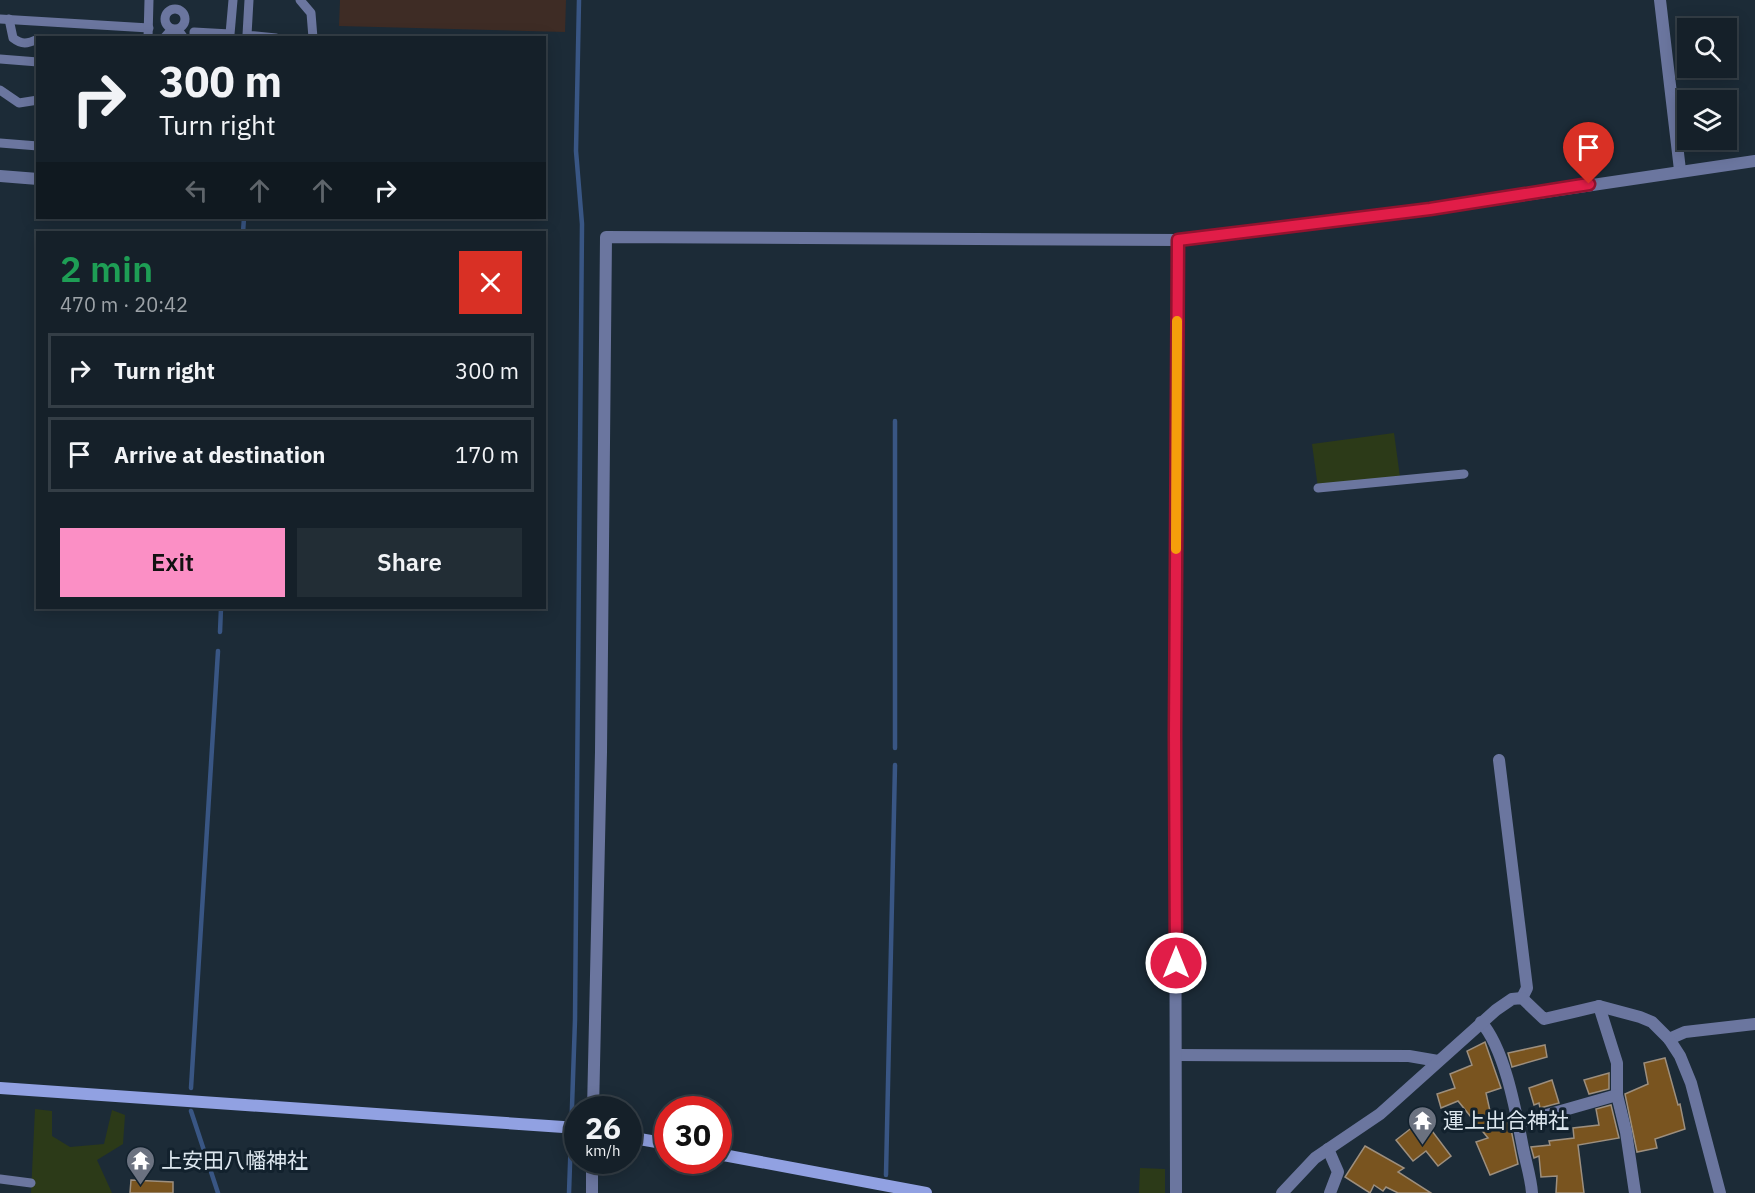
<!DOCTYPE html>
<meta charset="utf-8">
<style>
:root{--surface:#152029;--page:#222d35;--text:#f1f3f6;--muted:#9da3a8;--line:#343e46;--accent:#fb8fc5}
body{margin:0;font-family:"IBM Plex Sans","Noto Sans JP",sans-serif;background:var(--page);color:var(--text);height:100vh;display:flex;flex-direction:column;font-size:22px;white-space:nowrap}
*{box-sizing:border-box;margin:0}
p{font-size:20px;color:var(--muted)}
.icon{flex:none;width:33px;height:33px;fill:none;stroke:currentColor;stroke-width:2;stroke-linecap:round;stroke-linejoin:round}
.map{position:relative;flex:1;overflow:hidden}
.details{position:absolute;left:36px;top:231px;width:510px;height:378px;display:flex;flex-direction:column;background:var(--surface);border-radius:0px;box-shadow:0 3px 15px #0003,0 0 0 2px var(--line)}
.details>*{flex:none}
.banner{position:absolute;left:36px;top:36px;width:510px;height:183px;border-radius:0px;box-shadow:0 3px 15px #0003,0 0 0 2px var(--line);background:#152029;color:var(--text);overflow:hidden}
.tools{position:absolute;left:1677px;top:18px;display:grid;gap:12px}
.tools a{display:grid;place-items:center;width:60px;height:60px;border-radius:0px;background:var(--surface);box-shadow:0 3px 15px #0003,0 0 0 2px var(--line);font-size:30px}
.speed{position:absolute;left:564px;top:1096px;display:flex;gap:12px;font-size:30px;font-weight:700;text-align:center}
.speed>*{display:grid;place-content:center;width:78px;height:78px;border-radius:50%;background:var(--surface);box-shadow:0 3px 15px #0003,0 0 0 2px var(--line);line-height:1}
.speed small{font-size:15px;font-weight:400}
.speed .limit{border:9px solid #d22;background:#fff;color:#111}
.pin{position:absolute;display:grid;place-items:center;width:51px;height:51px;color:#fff;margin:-62px -26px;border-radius:50% 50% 50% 0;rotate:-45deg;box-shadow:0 0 6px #0007}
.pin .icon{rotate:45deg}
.me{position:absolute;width:66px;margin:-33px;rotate:0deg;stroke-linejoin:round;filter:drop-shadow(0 0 4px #0008)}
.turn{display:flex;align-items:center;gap:21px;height:126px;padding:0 24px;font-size:27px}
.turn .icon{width:78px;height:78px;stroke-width:2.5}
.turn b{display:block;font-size:42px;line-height:51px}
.lanes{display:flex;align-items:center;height:57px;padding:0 24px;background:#0003;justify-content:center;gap:30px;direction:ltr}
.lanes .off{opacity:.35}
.round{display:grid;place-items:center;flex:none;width:63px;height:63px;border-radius:0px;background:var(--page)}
.overview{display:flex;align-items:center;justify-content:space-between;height:102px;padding:0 24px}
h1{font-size:36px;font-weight:600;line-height:45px;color:#1e9e55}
.action{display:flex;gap:12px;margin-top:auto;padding:12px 24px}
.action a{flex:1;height:69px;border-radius:0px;background:var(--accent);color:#111;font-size:24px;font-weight:600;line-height:69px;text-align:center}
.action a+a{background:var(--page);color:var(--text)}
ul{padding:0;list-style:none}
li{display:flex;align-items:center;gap:18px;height:75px;margin:0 12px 9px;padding:0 12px;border:3px solid var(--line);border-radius:0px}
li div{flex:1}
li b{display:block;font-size:22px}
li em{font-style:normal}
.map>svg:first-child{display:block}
.industrial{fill:#3e2c25}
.green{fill:#2c3a18}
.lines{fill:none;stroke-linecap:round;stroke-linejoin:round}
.stream{stroke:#395684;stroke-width:4.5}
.building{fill:#79541f;stroke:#9d8f7e;stroke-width:1.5}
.lane{stroke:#6b769f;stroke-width:9}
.street{stroke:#6b769f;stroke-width:12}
.secondary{stroke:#91a1e2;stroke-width:12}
.route-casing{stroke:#92132f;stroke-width:15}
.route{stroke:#e11d48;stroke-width:10}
.slow{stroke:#f59e0b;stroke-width:10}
.labels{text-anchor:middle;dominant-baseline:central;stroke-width:6;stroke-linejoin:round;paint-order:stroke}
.poi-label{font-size:21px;fill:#dde7ef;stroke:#12212d;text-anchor:start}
</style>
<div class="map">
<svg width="1755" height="1193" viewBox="0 0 1755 1193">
<rect width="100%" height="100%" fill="#1c2b37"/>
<!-- industrial -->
<polygon class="industrial" points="340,0 566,0 565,32 339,26"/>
<!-- green -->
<g class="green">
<polygon points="1394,433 1400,477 1318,488 1312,444"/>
<polygon points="35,1109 52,1111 52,1136 70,1147 104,1144 112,1110 125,1115 123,1144 97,1160 112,1193 31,1193"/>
<polygon points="1140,1168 1165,1169 1165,1193 1139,1193"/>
</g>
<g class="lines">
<!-- stream -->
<g class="stream">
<polyline points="243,232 244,218"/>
<polyline points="220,632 221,608"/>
<polyline points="895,748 895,421"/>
<polyline points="191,1088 218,651"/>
<polyline points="191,1111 218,1193"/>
<polyline points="886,1175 895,765"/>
<polyline points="569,1193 575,1020 582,224 576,151 579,0"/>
</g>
</g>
<!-- building -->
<g class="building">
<polygon points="1485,1042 1501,1088 1486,1093 1492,1120 1504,1115 1511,1129 1518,1164 1490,1175 1476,1142 1488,1138 1458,1101 1441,1108 1437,1094 1455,1088 1450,1074 1472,1065 1467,1051"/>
<polygon points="1545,1045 1547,1057 1512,1067 1508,1053"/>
<polygon points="1665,1058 1678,1105 1680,1104 1685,1129 1655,1139 1657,1148 1637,1152 1625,1094 1648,1084 1644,1063"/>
<polygon points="1609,1073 1609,1089 1589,1094 1584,1080"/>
<polygon points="1552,1080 1559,1103 1540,1108 1539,1103 1534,1105 1529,1088"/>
<polygon points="1611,1105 1619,1138 1578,1145 1584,1193 1556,1193 1557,1176 1541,1177 1539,1156 1534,1158 1531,1147 1550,1145 1549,1141 1574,1138 1573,1128 1599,1125 1596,1109"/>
<polygon points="1423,1119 1451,1156 1438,1166 1426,1151 1413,1161 1396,1140"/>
<polygon points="1365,1146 1404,1168 1398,1172 1431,1193 1398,1193 1386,1187 1383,1191 1374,1185 1370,1193 1345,1177"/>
<polygon points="131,1180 173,1182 173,1193 130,1193"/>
</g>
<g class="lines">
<!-- lane -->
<g class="lane">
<polyline points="249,0 247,35 276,38"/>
<polyline points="300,0 311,13 313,38"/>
<circle cx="175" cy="19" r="10"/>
<polyline points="0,19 149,28"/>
<path d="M9,19L13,38C22,45 27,44 38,39"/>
<polyline points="148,38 149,0"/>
<polyline points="164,38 172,29 179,31 184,38"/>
<polyline points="194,38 194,32 230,34 233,0"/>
<polyline points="0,59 38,62"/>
<polyline points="0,90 19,103 38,100"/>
<polyline points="0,143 38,146"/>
<polyline points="1318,488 1464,474"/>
<polyline points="0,1179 31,1183"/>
</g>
<!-- street -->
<g class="street">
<polyline points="1660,0 1680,170"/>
<polyline points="0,176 38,179"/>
<polyline points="1499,760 1527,988 1522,998"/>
<polyline points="1599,1006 1617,1063 1617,1095 1626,1132 1635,1193"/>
<path d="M1481,1022C1505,1049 1516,1112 1523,1148C1526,1163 1531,1178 1532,1193"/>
<polyline points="1669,1039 1685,1032 1755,1024"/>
<polyline points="1177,1055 1409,1056 1438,1061"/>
<polyline points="593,1110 601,752 606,237 1178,240 1430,209 1755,161"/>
<polyline points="1519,1123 1617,1095"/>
<polyline points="1328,1149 1338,1172 1330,1193"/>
<polyline points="592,1193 592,1161"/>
<polyline points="1176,1193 1175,758 1178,240"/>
<polyline points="1282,1193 1315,1158 1380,1114 1496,1010 1512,999 1522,998 1544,1019 1599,1006 1640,1017 1652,1022 1669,1039 1680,1056 1691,1083 1720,1193"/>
</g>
<!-- secondary -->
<g class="secondary">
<polyline points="0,1088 578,1128"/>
<polyline points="628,1137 668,1144"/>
<polyline points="718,1154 926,1193"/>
</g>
</g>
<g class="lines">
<defs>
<polyline id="route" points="1176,963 1175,734 1178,240 1430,209 1589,184"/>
</defs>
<!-- route casing -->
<use href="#route" class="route-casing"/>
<!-- route -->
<use href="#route" class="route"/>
<!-- slow -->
<polyline class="slow" points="1176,549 1177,321"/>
</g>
<!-- icons -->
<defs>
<symbol id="temple-pin" viewBox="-11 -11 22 30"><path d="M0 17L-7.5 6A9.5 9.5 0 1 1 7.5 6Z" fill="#6b7280" stroke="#12212d"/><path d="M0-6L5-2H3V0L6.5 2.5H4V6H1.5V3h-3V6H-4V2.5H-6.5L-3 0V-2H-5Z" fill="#fff"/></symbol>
</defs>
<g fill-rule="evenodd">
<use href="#temple-pin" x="1406" y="1104" width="33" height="45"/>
<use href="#temple-pin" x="124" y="1144" width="33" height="45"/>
</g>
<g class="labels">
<!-- poi labels -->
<g class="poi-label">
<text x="1443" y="1120">運上出合神社</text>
<text x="161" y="1160">上安田八幡神社</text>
</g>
</g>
</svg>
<div class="tools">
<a><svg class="icon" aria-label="search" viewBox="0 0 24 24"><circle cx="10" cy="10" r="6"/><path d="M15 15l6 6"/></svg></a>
<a><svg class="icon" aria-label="layers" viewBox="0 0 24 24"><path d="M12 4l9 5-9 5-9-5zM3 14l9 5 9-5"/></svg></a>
</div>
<div class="speed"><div>26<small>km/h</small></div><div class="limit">30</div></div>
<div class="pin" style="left:1589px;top:184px;background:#d93025"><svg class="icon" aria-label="arrive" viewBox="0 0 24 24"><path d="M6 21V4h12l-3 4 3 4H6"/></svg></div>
<svg class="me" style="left:1176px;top:963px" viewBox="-20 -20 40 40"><circle r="17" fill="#e11d48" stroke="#fff" stroke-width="3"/><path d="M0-11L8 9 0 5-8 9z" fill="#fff"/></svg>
<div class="banner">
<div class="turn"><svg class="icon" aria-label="right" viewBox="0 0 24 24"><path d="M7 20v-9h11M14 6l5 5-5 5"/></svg><div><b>300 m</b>Turn right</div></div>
<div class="lanes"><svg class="icon off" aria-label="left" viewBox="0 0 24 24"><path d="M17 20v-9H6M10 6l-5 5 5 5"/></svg><svg class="icon off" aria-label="ahead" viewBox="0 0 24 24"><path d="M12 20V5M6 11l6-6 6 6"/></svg><svg class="icon off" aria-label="ahead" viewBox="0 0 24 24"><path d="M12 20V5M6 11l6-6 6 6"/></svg><svg class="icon" aria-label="right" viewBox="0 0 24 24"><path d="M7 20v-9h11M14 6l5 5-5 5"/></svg></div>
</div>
<section class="details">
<div class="overview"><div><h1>2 min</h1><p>470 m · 20:42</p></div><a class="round" style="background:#d93025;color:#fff"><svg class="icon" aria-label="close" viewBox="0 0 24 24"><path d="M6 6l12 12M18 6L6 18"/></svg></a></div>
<ul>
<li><svg class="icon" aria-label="right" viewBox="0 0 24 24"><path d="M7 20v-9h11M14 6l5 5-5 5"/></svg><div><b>Turn right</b></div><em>300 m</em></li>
<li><svg class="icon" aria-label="arrive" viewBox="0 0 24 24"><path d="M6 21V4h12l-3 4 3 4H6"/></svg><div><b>Arrive at destination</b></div><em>170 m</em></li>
</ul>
<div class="action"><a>Exit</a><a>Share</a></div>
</section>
</div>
